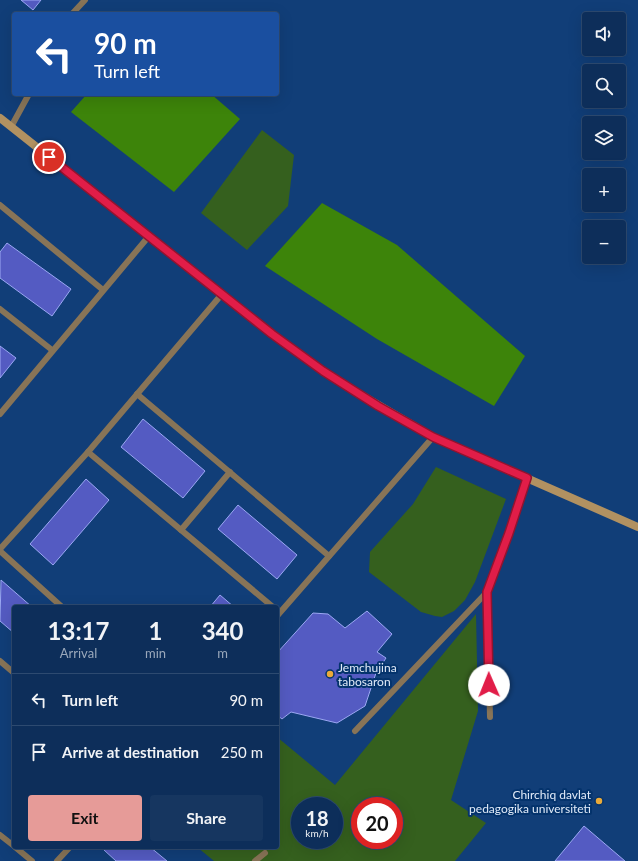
<!DOCTYPE html>
<meta charset="utf-8">
<style>
:root{--surface:#0d2e5a;--page:#163660;--text:#f1f3f6;--muted:#9aa8bb;--line:#2d4a70;--accent:#e69b98}
body{margin:0;font-family:Lato,sans-serif;background:var(--page);color:var(--text);height:100vh;display:flex;flex-direction:column;font-size:15px;white-space:nowrap}
*{box-sizing:border-box;margin:0}
p{font-size:13px;color:var(--muted)}
.icon{flex:none;width:22px;height:22px;fill:none;stroke:currentColor;stroke-width:2;stroke-linecap:round;stroke-linejoin:round}
.map{position:relative;flex:1;overflow:hidden}
.drawer{position:absolute;left:12px;top:605px;width:267px;height:244px;display:flex;flex-direction:column;background:var(--surface);border-radius:4px;box-shadow:0 4px 16px #0002,0 0 0 1px var(--line)}
.drawer>*{flex:none}
.hud{position:absolute;left:12px;top:12px;width:267px;height:84px;border-radius:4px;box-shadow:0 4px 16px #0002,0 0 0 1px var(--line);background:#1a4fa0;color:#fff;overflow:hidden}
.tools{position:absolute;left:582px;top:12px;display:grid;gap:8px}
.tools a{display:grid;place-items:center;width:44px;height:44px;border-radius:4px;background:var(--surface);box-shadow:0 4px 16px #0002,0 0 0 1px var(--line);font-size:20px}
.speed{position:absolute;left:291px;top:797px;display:flex;gap:8px;font-size:20px;font-weight:700;text-align:center}
.speed>*{display:grid;place-content:center;width:52px;height:52px;border-radius:50%;background:var(--surface);box-shadow:0 4px 16px #0002,0 0 0 1px var(--line);line-height:1}
.speed small{font-size:10px;font-weight:400}
.speed .limit{border:6px solid #d22;background:#fff;color:#111}
.pin{position:absolute;display:grid;place-items:center;width:34px;height:34px;color:#fff;margin:-17px;border:2px solid #fff;border-radius:50%;box-shadow:0 1px 4px #0007}
.me{position:absolute;width:44px;margin:-22px;rotate:359deg;stroke-linejoin:round;filter:drop-shadow(0 0 3px #0008)}
.turn{display:flex;align-items:center;gap:14px;height:84px;padding:0 16px;font-size:18px}
.turn .icon{width:52px;height:52px;stroke-width:2.5}
.turn b{display:block;font-size:28px;line-height:34px}
.eta{display:flex;justify-content:space-evenly;align-items:center;height:68px;text-align:center}
.eta b{font-size:24px;font-weight:700;line-height:28px}
.primary-button{display:flex;gap:8px;margin-top:auto;padding:8px 16px}
.primary-button a{flex:1;height:46px;border-radius:4px;background:var(--accent);color:#111;font-size:16px;font-weight:700;line-height:46px;text-align:center}
.primary-button a+a{background:var(--page);color:var(--text)}
ul{padding:0;list-style:none}
li{display:flex;align-items:center;gap:12px;height:52px;padding:0 16px;border-top:1px solid var(--line)}
li div{flex:1}
li b{display:block;font-size:15px}
li em{font-style:normal}
.map>svg:first-child{display:block}
.green{fill:#35601e;fill-rule:evenodd}
.forest{fill:#3d840a}
.building{fill:#545bc2;stroke:#9ba7f3}
.lines{fill:none;stroke-linecap:round;stroke-linejoin:round}
.lane{stroke:#887457;stroke-width:6}
.secondary{stroke:#b19161;stroke-width:8}
.route-casing{stroke:#92132f;stroke-width:10}
.route{stroke:#e11d48;stroke-width:7}
.poi-dot{fill:#ebaa39;stroke:#04336c;stroke-width:1.5}
.labels{text-anchor:middle;dominant-baseline:central;stroke-width:4;stroke-linejoin:round;paint-order:stroke}
.poi-label{font-size:12px;fill:#e1ebf9;stroke:#04336c;text-anchor:start}
</style>
<div class="map">
<svg width="638" height="861" viewBox="0 0 638 861">
<rect width="100%" height="100%" fill="#113e78"/>
<!-- green -->
<g class="green">
<polygon points="262,130 294,155 288,206 247,250 201,213"/>
<polygon points="436,467 506,499 475,582 465,600 454,611 442,617 435,616 421,612 369,572 370,552 413,504"/>
<path d="M476,614L478,711L451,800L486,823L455,861H214L197,847H277V737L335,785ZM300,806H334V840H300ZM360,806H394V840H360Z"/>
</g>
<!-- forest -->
<g class="forest">
<polygon points="87,94 211,94 240,119 174,192 71,112"/>
<polygon points="322,203 397,245 525,356 494,406 377,339 265,266"/>
</g>
<!-- building -->
<g class="building">
<polygon points="21,0 41,0 33,10"/>
<polygon points="7,243 71,289 52,316 0,278 0,252"/>
<polygon points="0,346 16,358 0,378"/>
<polygon points="143,419 205,471 183,498 121,447"/>
<polygon points="86,479 109,500 53,565 30,544"/>
<polygon points="238,505 297,555 277,579 218,529"/>
<polygon points="1,580 32,607 14,607 14,633 0,621"/>
<polygon points="220,595 234,607 210,607"/>
<polygon points="367,611 392,634 377,652 386,658 376,673 365,706 337,723 291,712 282,719 277,715 277,653 313,613 328,614 345,628"/>
<polygon points="584,826 625,861 555,861"/>
<polygon points="107,847 150,847 167,861 116,861 104,850"/>
</g>
<g class="lines">
<!-- lane -->
<g class="lane">
<polyline points="72,14 85,0"/>
<polyline points="11,127 29,94"/>
<polyline points="0,205 103,290"/>
<polyline points="0,309 52,350"/>
<polyline points="137,394 329,556"/>
<polyline points="0,414 149,236"/>
<polyline points="88,452 273,607"/>
<polyline points="181,530 230,472"/>
<polyline points="0,549 88,452 222,294"/>
<polyline points="0,551 62,607"/>
<polyline points="487,592 490,717"/>
<polyline points="277,616 433,437"/>
<polyline points="0,661 14,673"/>
<polyline points="355,731 487,592 509,533 527,478"/>
<polyline points="0,835 14,846"/>
<polyline points="15,847 32,861"/>
<polyline points="57,861 70,847"/>
<polyline points="255,861 265,853"/>
</g>
<!-- secondary -->
<polyline class="secondary" points="0,118 272,334 323,371 351,389 433,437 638,527"/>
</g>
<g class="lines">
<defs>
<polyline id="route" points="49,157 272,334 323,371 378,406 433,437 527,478 509,533 487,592 489,685"/>
</defs>
<!-- route casing -->
<use href="#route" class="route-casing"/>
<!-- route -->
<use href="#route" class="route"/>
</g>
<!-- markers -->
<g class="poi-dot">
<circle cx="330" cy="674" r="4"/>
<circle cx="599" cy="801" r="4"/>
</g>
<g class="labels">
<!-- poi labels -->
<g class="poi-label">
<text x="338" y="667">Jemchujina<tspan x="338" dy="14">tabosaron</tspan></text>
<text x="591" y="794" text-anchor="end">Chirchiq davlat<tspan x="591" dy="14">pedagogika universiteti</tspan></text>
</g>
</g>
</svg>
<div class="tools">
<a><svg class="icon" aria-label="sound" viewBox="0 0 24 24"><path d="M4 9h4l5-4v14l-5-4H4zM17 9q2 3 0 6"/></svg></a>
<a><svg class="icon" aria-label="search" viewBox="0 0 24 24"><circle cx="10" cy="10" r="6"/><path d="M15 15l6 6"/></svg></a>
<a><svg class="icon" aria-label="layers" viewBox="0 0 24 24"><path d="M12 4l9 5-9 5-9-5zM3 14l9 5 9-5"/></svg></a>
<a>+</a>
<a>−</a>
</div>
<div class="speed"><div>18<small>km/h</small></div><div class="limit">20</div></div>
<div class="pin" style="left:49px;top:157px;background:#d93025"><svg class="icon" aria-label="arrive" viewBox="0 0 24 24"><path d="M6 21V4h12l-3 4 3 4H6"/></svg></div>
<svg class="me" style="left:489px;top:685px" viewBox="-20 -20 40 40"><circle r="19" fill="#fff"/><path d="M0-13L10 11 0 6-10 11z" fill="#e11d48"/></svg>
<div class="hud">
<div class="turn"><svg class="icon" aria-label="left" viewBox="0 0 24 24"><path d="M17 20v-9H6M10 6l-5 5 5 5"/></svg><div><b>90 m</b>Turn left</div></div>
</div>
<section class="drawer">
<div class="eta">
<div><b>13:17</b><p>Arrival</p></div>
<div><b>1</b><p>min</p></div>
<div><b>340</b><p>m</p></div>
</div>
<ul>
<li><svg class="icon" aria-label="left" viewBox="0 0 24 24"><path d="M17 20v-9H6M10 6l-5 5 5 5"/></svg><div><b>Turn left</b></div><em>90 m</em></li>
<li><svg class="icon" aria-label="arrive" viewBox="0 0 24 24"><path d="M6 21V4h12l-3 4 3 4H6"/></svg><div><b>Arrive at destination</b></div><em>250 m</em></li>
</ul>
<div class="primary-button"><a>Exit</a><a>Share</a></div>
</section>
</div>
